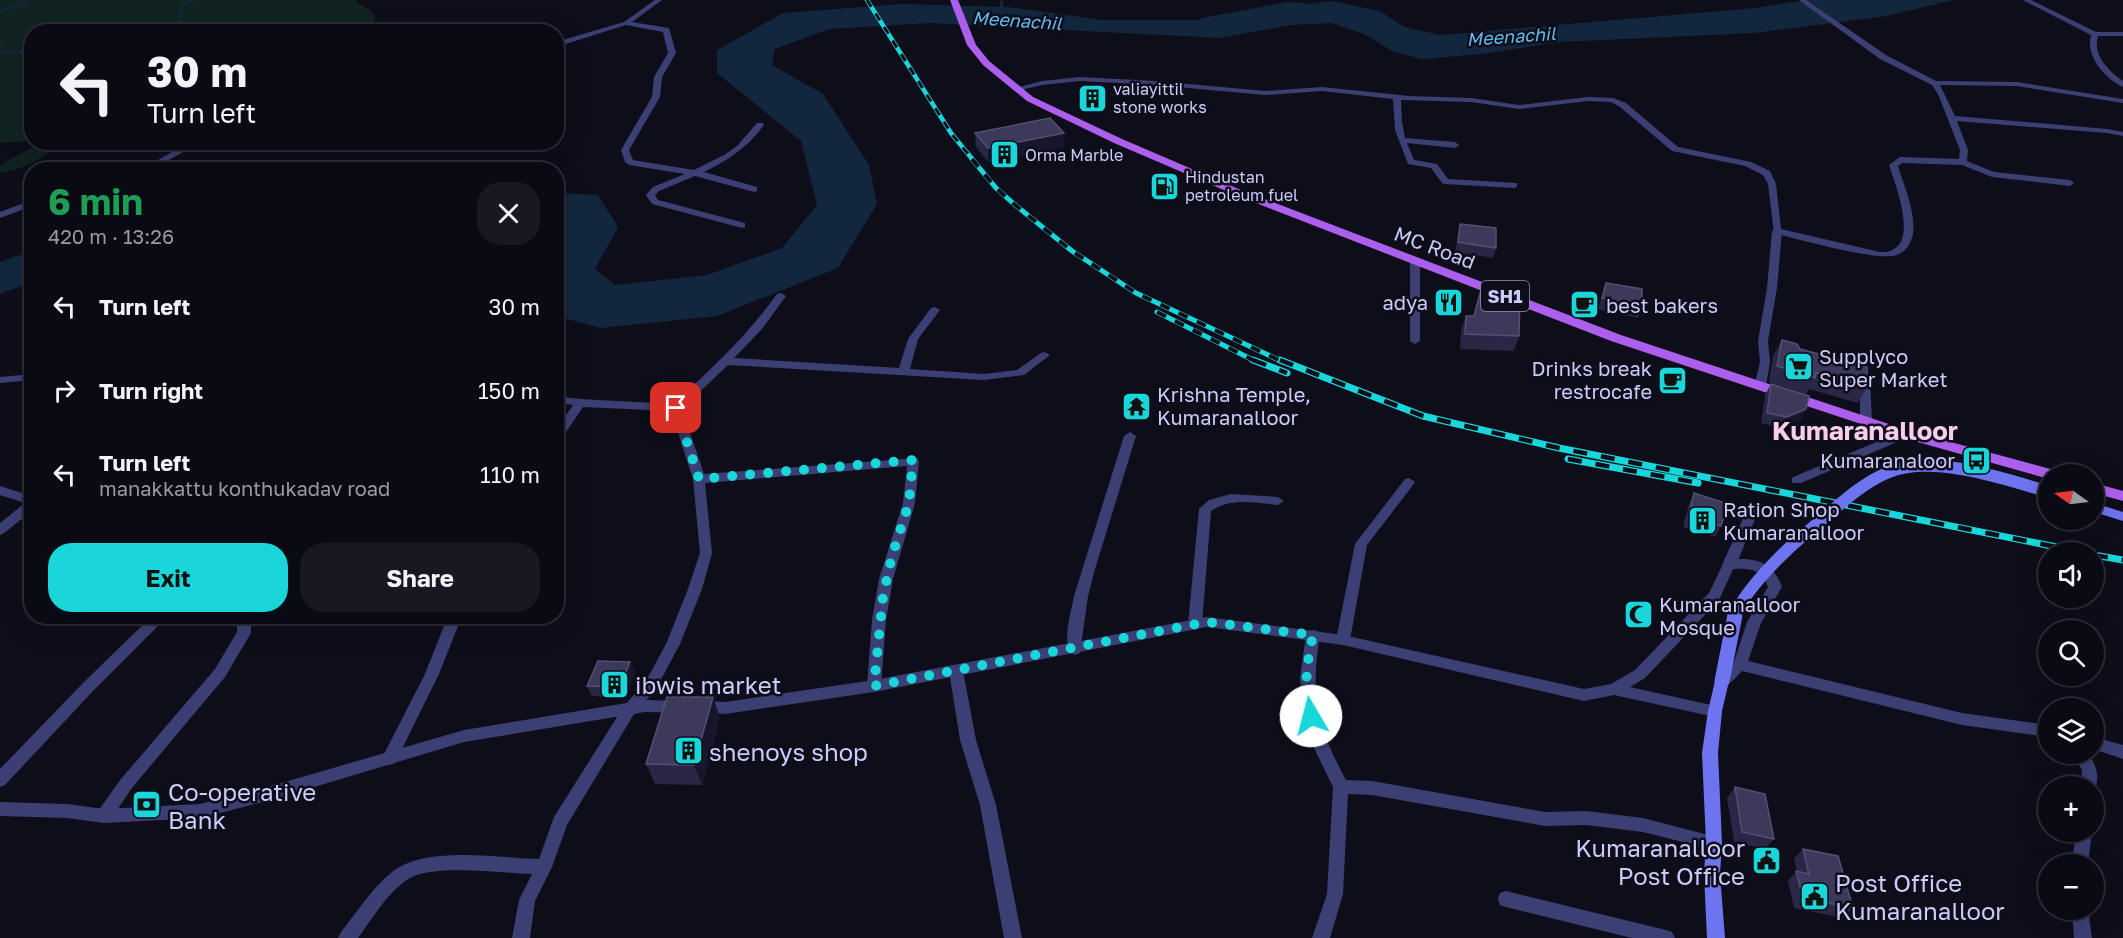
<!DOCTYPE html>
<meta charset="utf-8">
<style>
:root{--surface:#0a0a14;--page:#181822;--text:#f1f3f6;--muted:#999aa0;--line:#2a2b34;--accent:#18d6d9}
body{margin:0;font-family:"Golos Text",sans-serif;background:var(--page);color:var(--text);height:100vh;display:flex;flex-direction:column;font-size:22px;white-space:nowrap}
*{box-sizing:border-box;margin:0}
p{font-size:20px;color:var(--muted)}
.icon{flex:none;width:33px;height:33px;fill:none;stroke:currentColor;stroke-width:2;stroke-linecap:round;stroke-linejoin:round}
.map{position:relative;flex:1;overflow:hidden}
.side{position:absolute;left:24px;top:162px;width:540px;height:462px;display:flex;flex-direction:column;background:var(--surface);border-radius:24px;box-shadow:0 6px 24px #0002,0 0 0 2px var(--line)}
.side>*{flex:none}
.top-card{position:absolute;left:24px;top:24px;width:540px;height:126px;border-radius:24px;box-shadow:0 6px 24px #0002,0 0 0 2px var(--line);background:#0a0a14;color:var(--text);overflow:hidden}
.needle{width:39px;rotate:284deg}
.buttons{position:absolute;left:2038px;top:464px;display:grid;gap:12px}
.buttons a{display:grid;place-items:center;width:66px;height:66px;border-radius:50%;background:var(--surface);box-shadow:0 6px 24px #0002,0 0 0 2px var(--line);font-size:30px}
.pin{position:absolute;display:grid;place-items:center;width:51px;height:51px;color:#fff;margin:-26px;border-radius:12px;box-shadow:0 3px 9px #0006}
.me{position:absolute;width:66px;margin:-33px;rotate:352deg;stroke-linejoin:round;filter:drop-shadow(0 0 4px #0008)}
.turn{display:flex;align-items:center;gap:21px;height:126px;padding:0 24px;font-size:27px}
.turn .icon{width:78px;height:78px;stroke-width:2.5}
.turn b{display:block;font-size:42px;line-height:51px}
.round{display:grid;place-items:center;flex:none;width:63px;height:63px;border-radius:24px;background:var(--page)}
.headline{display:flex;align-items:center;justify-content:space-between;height:102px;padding:0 24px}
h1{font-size:36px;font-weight:700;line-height:45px;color:#1e9e55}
.cta{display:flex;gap:12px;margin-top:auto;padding:12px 24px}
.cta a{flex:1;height:69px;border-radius:24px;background:var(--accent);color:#111;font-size:24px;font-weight:700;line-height:69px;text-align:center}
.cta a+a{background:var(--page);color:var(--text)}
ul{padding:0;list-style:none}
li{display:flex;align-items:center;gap:18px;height:84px;padding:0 24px}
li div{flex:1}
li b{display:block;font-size:22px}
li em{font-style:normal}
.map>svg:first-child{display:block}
.green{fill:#102321}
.water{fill:#12273e}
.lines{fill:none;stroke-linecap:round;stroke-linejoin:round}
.stream{stroke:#12273e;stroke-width:3}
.river{fill:#12273e;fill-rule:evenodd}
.minor{fill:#3c3f74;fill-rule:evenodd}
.tertiary{fill:#3c3f74;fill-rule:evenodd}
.secondary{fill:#6d74ef;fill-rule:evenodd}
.primary{fill:#ac5eed;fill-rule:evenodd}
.rail-far2-casing{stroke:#18d6d9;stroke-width:4.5}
.rail-far1-casing{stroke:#18d6d9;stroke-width:5}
.rail-casing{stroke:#18d6d9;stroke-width:7}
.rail-far2{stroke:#0e0d1a;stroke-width:3;stroke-dasharray:8;stroke-linecap:butt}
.rail-far1{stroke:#0e0d1a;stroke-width:4;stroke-dasharray:10;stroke-linecap:butt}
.rail{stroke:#0e0d1a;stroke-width:4.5;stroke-dasharray:14;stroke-linecap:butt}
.secondary-bridge-far1{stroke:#6d74ef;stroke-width:12}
.secondary-bridge{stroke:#6d74ef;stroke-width:15}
.wall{fill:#2a2746}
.shaded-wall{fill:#18152d}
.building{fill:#3c395a;stroke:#525073;stroke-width:1.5}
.route{stroke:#18d6d9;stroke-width:10;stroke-dasharray:0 18}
.labels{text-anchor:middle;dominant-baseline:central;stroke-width:5;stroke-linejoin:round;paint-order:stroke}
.far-poi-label{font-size:16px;fill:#cccbf9;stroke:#0e0d1a;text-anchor:start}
.far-water-label{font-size:18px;font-style:italic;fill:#64baee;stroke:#0e0d1a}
.shield{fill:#0e0d1a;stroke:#9392b6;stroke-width:1.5}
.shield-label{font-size:18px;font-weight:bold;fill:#cccbf9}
.street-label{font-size:20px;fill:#cccbf9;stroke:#0e0d1a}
.poi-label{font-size:20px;fill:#cccbf9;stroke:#0e0d1a;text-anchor:start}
.near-poi-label{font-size:24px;fill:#cccbf9;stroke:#0e0d1a;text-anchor:start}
.district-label{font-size:26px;font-weight:bold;fill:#f9cded;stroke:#0e0d1a}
</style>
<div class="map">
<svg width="2123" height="938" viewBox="0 0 2123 938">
<rect width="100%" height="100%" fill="#0e0d1a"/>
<!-- green -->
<g class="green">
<polygon points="0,0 358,0 356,2 371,10 375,17 371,30 368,32 32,32 31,141 0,143"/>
<path d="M42,142L59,143C46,157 20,172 0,172V165Z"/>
</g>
<!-- water -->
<g class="water">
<polygon points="1807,0 1953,0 1887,16 1754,33 1559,42 1483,54 1422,59 1394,52 1364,34 1331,23 1290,25 1221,38 930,23 829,29 775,49 772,65 823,94 869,165 877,204 838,268 717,316 600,328 557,316 557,193 598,195 618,227 595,269 615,285 707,275 782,248 817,205 801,141 717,73 717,50 783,13 902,4 1008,7 1102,20 1200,20 1331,1 1380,11 1404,27 1440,35 1756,8"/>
<polygon points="262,161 373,168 375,169 242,169"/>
<polygon points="31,251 31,283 0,294 0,262"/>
</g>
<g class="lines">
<!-- stream -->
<g class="stream">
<polyline points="1001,10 1002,0"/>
<polyline points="0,12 27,0"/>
<polyline points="176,32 183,5 193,0"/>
<polyline points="0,53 32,51"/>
</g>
<!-- river -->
<polygon class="river" points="1289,2 1336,6 1342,7 1345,11 1342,15 1336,16 1289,12 1207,29 1200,27 1198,23 1200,19 1207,17"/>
<!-- minor -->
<g class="minor">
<path d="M655,0H662L632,22L669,28L676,53L662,77L660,97L629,150L633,160L694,170L724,155L737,146L757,123H763L764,125C748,147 728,160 704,172L757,187V191L754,192L695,176L659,191L655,195L658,200L745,223V227L742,228L652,204L646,195L653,187L685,174L629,165L625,162L621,150L652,97L654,77L668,53L663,32L626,25L556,47V42L624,22Z"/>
<path d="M1799,0H1806L1886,55L1936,81L2017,82L2123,99V103L2017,86L1940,85L1955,116L2107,129L2123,132V136L2107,133L1957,121L1968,150L1967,161L1994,172L2070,180L2074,183L2070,186L1992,177L1962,165L1902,163L1898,166C1904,186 1916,212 1913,234C1911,243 1906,252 1897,255C1878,262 1797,239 1774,233L1768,184L1763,175L1745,166L1672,151L1620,107L1611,102L1588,101L1519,109L1471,102L1401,100L1402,122L1405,138L1455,142L1459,145L1455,148L1407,143L1414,160L1437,164L1448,179L1517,183V187L1514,188L1445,184L1442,183L1431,168L1408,164L1395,130L1393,99L1322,91L1265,95L1155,85L1080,81L1042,85L1016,91L1012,89L1042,81L1080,77L1155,81L1265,91L1322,87L1409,96L1471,98L1519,105L1588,97L1613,98L1626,103L1678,147L1751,162L1770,171L1776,184L1781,229L1880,252C1884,252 1890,252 1894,249C1916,237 1895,183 1889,165L1900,157L1959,159L1960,150L1938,94L1932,85L1880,59Z"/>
<path d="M2023,0H2031L2096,32H2123V36H2098C2092,55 2109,71 2123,81V87C2105,79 2085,56 2091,35Z"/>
<polygon points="190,142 201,142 151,170 140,170"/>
<polygon points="32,200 32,206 0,218 0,212"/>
<polygon points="1415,259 1420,262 1420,341 1415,344 1410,341 1410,262"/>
<path d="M781,293L786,296L762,329L734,358L899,368L908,339L931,308L935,307L940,310L918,339L910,369L984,374L1017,370L1041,353L1045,352L1050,355L1024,375L984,380L728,365L682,409L704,474L917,458L919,461L915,503L893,579L886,620L881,686L879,690L874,692L869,690L867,686L872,620L879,579L903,503L907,466L705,483L712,553L702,589L680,644L656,689L634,714L567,825L552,867L535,901L530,938H512L519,900L532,874C503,873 433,864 410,878C388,891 373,918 358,938H338L341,932C357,912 372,888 392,872C426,845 498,858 539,859L554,817L624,706L646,681L666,644L688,589L700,553L693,479L671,411L583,407L560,441L556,442V429L573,405L556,403V396L580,399L673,404C711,369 747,336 777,294Z"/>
<polygon points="32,374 32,380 0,383 0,377"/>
<polygon points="1862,375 1870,379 1872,420 1866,424 1860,420 1860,381 1857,378"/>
<polygon points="1905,430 1911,434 1909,437 1801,483 1793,483 1791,480 1793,477"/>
<path d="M1130,432L1136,436L1095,569L1088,596L1080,653L1075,655L1070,653C1063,637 1071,612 1074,596L1124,436Z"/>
<polygon points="1409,478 1415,482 1413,485 1367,545 1350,640 1348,644 1343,645 1338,644 1336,640 1355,544 1405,479"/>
<polygon points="0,486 32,496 32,511 4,533 0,535 0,523 25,503 0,495"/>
<path d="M1231,494L1278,497L1284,501L1278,505C1255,503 1231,497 1211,511L1202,624L1200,628L1195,629L1190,628L1188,624L1199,509L1209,500Z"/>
<polygon points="1752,508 1758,512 1736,565 1734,568 1724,568 1722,565 1746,512"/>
<polygon points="152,616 168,616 93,691 5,785 0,787 0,769 83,683"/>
<polygon points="240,616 254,616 251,622 251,633 225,677 131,789 110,821 104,823 98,821 96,816 98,811 121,779 215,669 237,632 237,622"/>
<polygon points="448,616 462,616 439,674 395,763 390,765 385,763 382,758 425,674"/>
<path d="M1313,630L1318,631L1320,635C1310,695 1317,727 1346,780L1372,781L1545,812L1586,811L1643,818L1720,838L1722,843L1720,848L1714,850L1643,832L1586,825L1545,826L1372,795L1348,794L1343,894L1330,938H1312L1327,894L1333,787L1314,748L1303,714L1300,678L1306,635L1308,631Z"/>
<polygon points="956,665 961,667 963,671 976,740 996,805 1022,938 1004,938 980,805 960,740 949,671 951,667"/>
<path d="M2072,753H2088C2096,765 2101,777 2094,791V786H2081L2082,770Z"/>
<polygon points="2076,831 2092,831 2088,864 2072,864"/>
<polygon points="1506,891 1666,930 1672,932 1675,938 1632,938 1506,907 1500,905 1498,899 1500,893"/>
<polygon points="2072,909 2088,909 2092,938 2074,938"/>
</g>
<!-- tertiary -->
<g class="tertiary">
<polygon points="1777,228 1782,231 1777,288 1768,341 1770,362 1766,387 1760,390 1754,387 1760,362 1758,341 1767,288 1772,231"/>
<path d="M1737,559C1760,558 1774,565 1782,587L1761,623L1748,661L1962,713L2049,725V737L1962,725L1742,671C1735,678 1728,689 1717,685L1715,681L1734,662L1747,622L1768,587C1762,569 1750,568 1733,569L1719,600L1645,678L1630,687L1720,707L1722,711L1720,715L1715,717L1614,695L1584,701L1343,645L1207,627L874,692L725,714L697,711L695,707L697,703L702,701L725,702L874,680L1207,617L1343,635L1584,689L1611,684L1635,670L1709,593L1724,562Z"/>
<polygon points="645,700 681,701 686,703 688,707 686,711 681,713 645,712 464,742 271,800 200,818 104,823 67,818 0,816 0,802 67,804 104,809 200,804 271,786 464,730"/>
<polygon points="2094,737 2123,745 2123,759 2094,749"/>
</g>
<!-- secondary -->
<g class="secondary">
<polygon points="2094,503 2123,512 2123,521 2094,512"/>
<polygon points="1722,675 1727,677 1729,681 1722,711 1718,753 1722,843 1720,874 1725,938 1707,938 1704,874 1706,843 1702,753 1708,711 1715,681 1717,677"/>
</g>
<!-- primary -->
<g class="primary">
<polygon points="950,0 958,0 976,45 989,61 1033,97 1122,139 1241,190 1621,335 1910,431 2054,470 2057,474 2049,474 2049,479 1900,437 1611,341 1233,194 1114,143 1027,101 983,65 967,45"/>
<polygon points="2094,483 2123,491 2123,501 2094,493"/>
</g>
<defs>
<polyline id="rail-far2" points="867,0 951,133 973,160"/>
<g id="rail-far1">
<polyline points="972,159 996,188 1014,204 1072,251 1136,293 1283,362"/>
<polyline points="1157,312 1257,362"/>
</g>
<g id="rail">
<polyline points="1253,360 1287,373"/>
<polyline points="1280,360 1423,416 1559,448 2082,552"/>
<polyline points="1568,459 1698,483"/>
<polyline points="2094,555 2123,560"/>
</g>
</defs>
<!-- rail-far2 casing -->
<use href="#rail-far2" class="rail-far2-casing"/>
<!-- rail-far1 casing -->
<use href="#rail-far1" class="rail-far1-casing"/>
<!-- rail casing -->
<use href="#rail" class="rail-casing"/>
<!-- rail-far2 -->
<use href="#rail-far2" class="rail-far2"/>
<!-- rail-far1 -->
<use href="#rail-far1" class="rail-far1"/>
<!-- rail -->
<use href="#rail" class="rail"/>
<!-- secondary-bridge-far1 -->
<path class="secondary-bridge-far1" d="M1734,617C1744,591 1783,552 1805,534C1831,513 1857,485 1889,472C1932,454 2006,479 2049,492"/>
<!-- secondary-bridge -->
<polyline class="secondary-bridge" points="1722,681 1735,615"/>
</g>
<!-- wall -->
<g class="wall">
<polygon points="975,133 1064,147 988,162 976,147"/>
<polygon points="1460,224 1496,248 1493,258 1455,252"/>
<polygon points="1606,283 1642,308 1638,318 1598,309"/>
<polygon points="1482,286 1519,336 1514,351 1460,349 1461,331 1466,316 1473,316"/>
<polygon points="1782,340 1800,349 1867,387 1858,403 1809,389 1806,394 1769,382 1773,356"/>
<polygon points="1771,384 1806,409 1800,420 1781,428 1761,423 1765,395"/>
<polygon points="1694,493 1721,526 1715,537 1683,527 1689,504"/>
<polygon points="630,662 635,672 625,698 592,696 587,686"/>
<polygon points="720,718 702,785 655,784 646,764"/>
<polygon points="1735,787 1774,839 1765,849 1734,842 1727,798"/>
<polygon points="1803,849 1853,908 1843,918 1794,908 1788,881 1797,871 1794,859"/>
</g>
<!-- shaded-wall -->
<g class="shaded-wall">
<polygon points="1064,133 1064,147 988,162 988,148"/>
<polygon points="1806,409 1800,420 1781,428 1787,417"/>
<polygon points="630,662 635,672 625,698 620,687"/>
<polygon points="713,697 720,718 702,785 694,765"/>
</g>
<!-- building -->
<g class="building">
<polygon points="1050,118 1064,133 988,148 975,133"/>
<polygon points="1460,224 1496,228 1496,248 1458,242"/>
<polygon points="1606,283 1642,289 1642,308 1602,298"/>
<polygon points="1482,286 1520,293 1519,336 1465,334 1466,316 1474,316"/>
<polygon points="1782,340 1797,344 1800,349 1867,367 1867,387 1816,373 1815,378 1777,366"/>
<polygon points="1771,384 1809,396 1806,409 1787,417 1767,413"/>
<polygon points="1694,493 1728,504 1721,526 1689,516"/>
<polygon points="598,661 630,662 620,687 587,686"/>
<polygon points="667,697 713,697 694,765 646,764"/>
<polygon points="1735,787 1765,794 1774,839 1742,832"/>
<polygon points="1803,849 1838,856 1853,908 1803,898 1796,871 1809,874"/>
</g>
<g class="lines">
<!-- route -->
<path class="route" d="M676,408L699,479L913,460L909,503L892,556L883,596L874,686L1207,622L1313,635C1307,662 1303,689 1311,716"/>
</g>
<!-- icons -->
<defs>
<symbol id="building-square" viewBox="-11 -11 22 22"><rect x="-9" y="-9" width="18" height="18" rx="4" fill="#18d6d9" stroke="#0e0d1a"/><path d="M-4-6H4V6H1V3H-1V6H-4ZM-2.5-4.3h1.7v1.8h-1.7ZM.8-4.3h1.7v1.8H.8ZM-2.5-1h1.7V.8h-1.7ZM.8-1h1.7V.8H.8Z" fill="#111"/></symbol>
<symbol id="fuel-square" viewBox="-11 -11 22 22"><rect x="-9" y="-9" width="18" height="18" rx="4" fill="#18d6d9" stroke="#0e0d1a"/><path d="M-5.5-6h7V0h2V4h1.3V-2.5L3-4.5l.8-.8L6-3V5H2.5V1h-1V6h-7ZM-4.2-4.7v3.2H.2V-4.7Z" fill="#111"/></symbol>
<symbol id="restaurant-square" viewBox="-11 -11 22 22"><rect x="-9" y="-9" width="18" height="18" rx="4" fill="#18d6d9" stroke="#0e0d1a"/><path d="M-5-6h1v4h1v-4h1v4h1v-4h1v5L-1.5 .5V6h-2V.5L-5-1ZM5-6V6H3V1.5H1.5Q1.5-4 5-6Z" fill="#111"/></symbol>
<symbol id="cafe-square" viewBox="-11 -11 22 22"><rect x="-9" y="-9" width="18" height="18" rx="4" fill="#18d6d9" stroke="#0e0d1a"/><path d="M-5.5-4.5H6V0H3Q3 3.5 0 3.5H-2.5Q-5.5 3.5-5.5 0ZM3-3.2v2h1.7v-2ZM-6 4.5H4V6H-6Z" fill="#111"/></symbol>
<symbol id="supermarket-square" viewBox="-11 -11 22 22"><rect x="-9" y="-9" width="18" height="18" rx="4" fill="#18d6d9" stroke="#0e0d1a"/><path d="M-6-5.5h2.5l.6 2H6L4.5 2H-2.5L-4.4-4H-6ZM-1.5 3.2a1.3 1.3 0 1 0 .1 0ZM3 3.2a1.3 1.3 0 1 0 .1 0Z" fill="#111"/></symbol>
<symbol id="temple-square" viewBox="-11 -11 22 22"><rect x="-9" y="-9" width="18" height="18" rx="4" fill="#18d6d9" stroke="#0e0d1a"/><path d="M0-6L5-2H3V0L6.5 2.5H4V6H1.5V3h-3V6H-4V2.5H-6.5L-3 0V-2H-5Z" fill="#111"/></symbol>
<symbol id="bus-square" viewBox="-11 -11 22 22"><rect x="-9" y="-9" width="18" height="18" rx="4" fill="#18d6d9" stroke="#0e0d1a"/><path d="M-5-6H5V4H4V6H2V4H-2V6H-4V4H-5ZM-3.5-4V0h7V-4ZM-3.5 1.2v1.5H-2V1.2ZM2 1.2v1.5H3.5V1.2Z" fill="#111"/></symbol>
<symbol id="mosque-square" viewBox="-11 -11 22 22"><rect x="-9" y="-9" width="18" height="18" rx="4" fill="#18d6d9" stroke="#0e0d1a"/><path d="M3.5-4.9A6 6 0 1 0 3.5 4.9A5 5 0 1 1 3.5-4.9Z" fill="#111"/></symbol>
<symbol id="bank-square" viewBox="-11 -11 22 22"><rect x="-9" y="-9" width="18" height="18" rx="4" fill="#18d6d9" stroke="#0e0d1a"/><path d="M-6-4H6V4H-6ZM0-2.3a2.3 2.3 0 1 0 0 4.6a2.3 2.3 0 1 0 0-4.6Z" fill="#111"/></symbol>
<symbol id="civic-square" viewBox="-11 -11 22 22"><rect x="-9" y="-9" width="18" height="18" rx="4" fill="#18d6d9" stroke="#0e0d1a"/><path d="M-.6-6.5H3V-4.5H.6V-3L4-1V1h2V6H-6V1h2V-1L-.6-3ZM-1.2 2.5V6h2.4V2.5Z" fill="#111"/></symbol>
</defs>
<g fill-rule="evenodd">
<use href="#building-square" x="1076" y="82" width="33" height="33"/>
<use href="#building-square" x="988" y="138" width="33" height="33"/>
<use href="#fuel-square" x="1148" y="170" width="33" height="33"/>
<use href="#restaurant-square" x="1432" y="286" width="33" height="33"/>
<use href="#cafe-square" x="1568" y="288" width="33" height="33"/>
<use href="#supermarket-square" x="1782" y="350" width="33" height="33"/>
<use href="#cafe-square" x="1656" y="364" width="33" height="33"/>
<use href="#temple-square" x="1120" y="390" width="33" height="33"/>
<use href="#bus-square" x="1960" y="444" width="33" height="33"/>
<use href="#building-square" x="1686" y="504" width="33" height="33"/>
<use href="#mosque-square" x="1622" y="598" width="33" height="33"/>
<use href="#building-square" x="598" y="668" width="33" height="33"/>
<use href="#building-square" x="672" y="734" width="33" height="33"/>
<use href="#bank-square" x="130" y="788" width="33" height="33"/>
<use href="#civic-square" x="1750" y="844" width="33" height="33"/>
<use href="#civic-square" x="1798" y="880" width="33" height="33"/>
</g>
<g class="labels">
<!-- far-poi labels -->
<g class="far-poi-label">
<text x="1113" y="89">valiayittil<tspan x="1113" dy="18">stone works</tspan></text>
<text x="1025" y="155">Orma Marble</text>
<text x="1185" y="177">Hindustan<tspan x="1185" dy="18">petroleum fuel</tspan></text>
</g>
<!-- far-water labels -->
<g class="far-water-label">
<text transform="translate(1017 20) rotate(4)">Meenachil</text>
<text transform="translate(1511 36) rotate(-4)">Meenachil</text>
</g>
<!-- shield labels -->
<rect class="shield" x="1481" y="281" width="48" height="30" rx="4.5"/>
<g class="shield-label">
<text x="1505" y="296">SH1</text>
</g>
<!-- street labels -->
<g class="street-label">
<text transform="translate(1435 247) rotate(21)">MC Road</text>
</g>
<!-- poi labels -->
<g class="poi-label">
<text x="1428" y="302" text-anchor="end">adya</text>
<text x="1606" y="305">best bakers</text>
<text x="1819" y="356">Supplyco<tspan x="1819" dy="23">Super Market</tspan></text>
<text x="1652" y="368" text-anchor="end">Drinks break<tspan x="1652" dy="23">restrocafe</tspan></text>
<text x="1157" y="394">Krishna Temple,<tspan x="1157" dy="23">Kumaranalloor</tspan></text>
<text x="1955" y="460" text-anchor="end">Kumaranaloor</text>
<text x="1723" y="509">Ration Shop<tspan x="1723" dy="23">Kumaranalloor</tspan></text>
<text x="1659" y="604">Kumaranalloor<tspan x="1659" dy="23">Mosque</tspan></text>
</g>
<!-- near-poi labels -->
<g class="near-poi-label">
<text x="635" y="684">ibwis market</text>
<text x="709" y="751">shenoys shop</text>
<text x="168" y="791">Co-operative<tspan x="168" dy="28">Bank</tspan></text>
<text x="1745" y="847" text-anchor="end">Kumaranalloor<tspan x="1745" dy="28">Post Office</tspan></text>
<text x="1835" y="882">Post Office<tspan x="1835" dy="28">Kumaranalloor</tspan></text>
</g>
<!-- district labels -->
<g class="district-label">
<text x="1865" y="430">Kumaranalloor</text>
</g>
</g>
</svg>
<div class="buttons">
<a><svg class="needle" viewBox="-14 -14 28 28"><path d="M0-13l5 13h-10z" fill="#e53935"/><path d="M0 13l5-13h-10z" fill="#999aa0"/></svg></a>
<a><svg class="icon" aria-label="sound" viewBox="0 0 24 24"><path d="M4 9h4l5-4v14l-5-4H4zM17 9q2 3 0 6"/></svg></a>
<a><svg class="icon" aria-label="search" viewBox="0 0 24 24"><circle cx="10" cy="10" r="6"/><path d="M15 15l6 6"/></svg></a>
<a><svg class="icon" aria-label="layers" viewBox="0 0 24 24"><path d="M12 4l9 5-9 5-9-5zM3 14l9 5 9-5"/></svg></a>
<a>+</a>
<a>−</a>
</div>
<div class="pin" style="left:676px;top:408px;background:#d93025"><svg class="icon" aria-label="arrive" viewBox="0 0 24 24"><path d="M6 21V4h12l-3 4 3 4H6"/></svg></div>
<svg class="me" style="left:1311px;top:716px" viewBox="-20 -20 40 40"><circle r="19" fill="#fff"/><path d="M0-13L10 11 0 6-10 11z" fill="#18d6d9"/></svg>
<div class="top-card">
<div class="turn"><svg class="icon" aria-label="left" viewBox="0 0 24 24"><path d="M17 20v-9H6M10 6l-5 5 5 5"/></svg><div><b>30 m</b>Turn left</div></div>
</div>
<section class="side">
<div class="headline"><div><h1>6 min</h1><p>420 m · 13:26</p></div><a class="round"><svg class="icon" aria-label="close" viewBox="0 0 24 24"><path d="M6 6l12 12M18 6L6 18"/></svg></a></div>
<ul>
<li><svg class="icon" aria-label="left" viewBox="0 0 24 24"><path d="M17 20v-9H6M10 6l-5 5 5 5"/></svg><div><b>Turn left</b></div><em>30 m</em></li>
<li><svg class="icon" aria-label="right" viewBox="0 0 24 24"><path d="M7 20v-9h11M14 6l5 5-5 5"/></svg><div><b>Turn right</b></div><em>150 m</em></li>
<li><svg class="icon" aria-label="left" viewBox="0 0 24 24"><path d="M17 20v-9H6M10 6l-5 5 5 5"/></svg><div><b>Turn left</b><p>manakkattu konthukadav road</p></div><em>110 m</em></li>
</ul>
<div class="cta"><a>Exit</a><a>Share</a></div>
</section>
</div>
